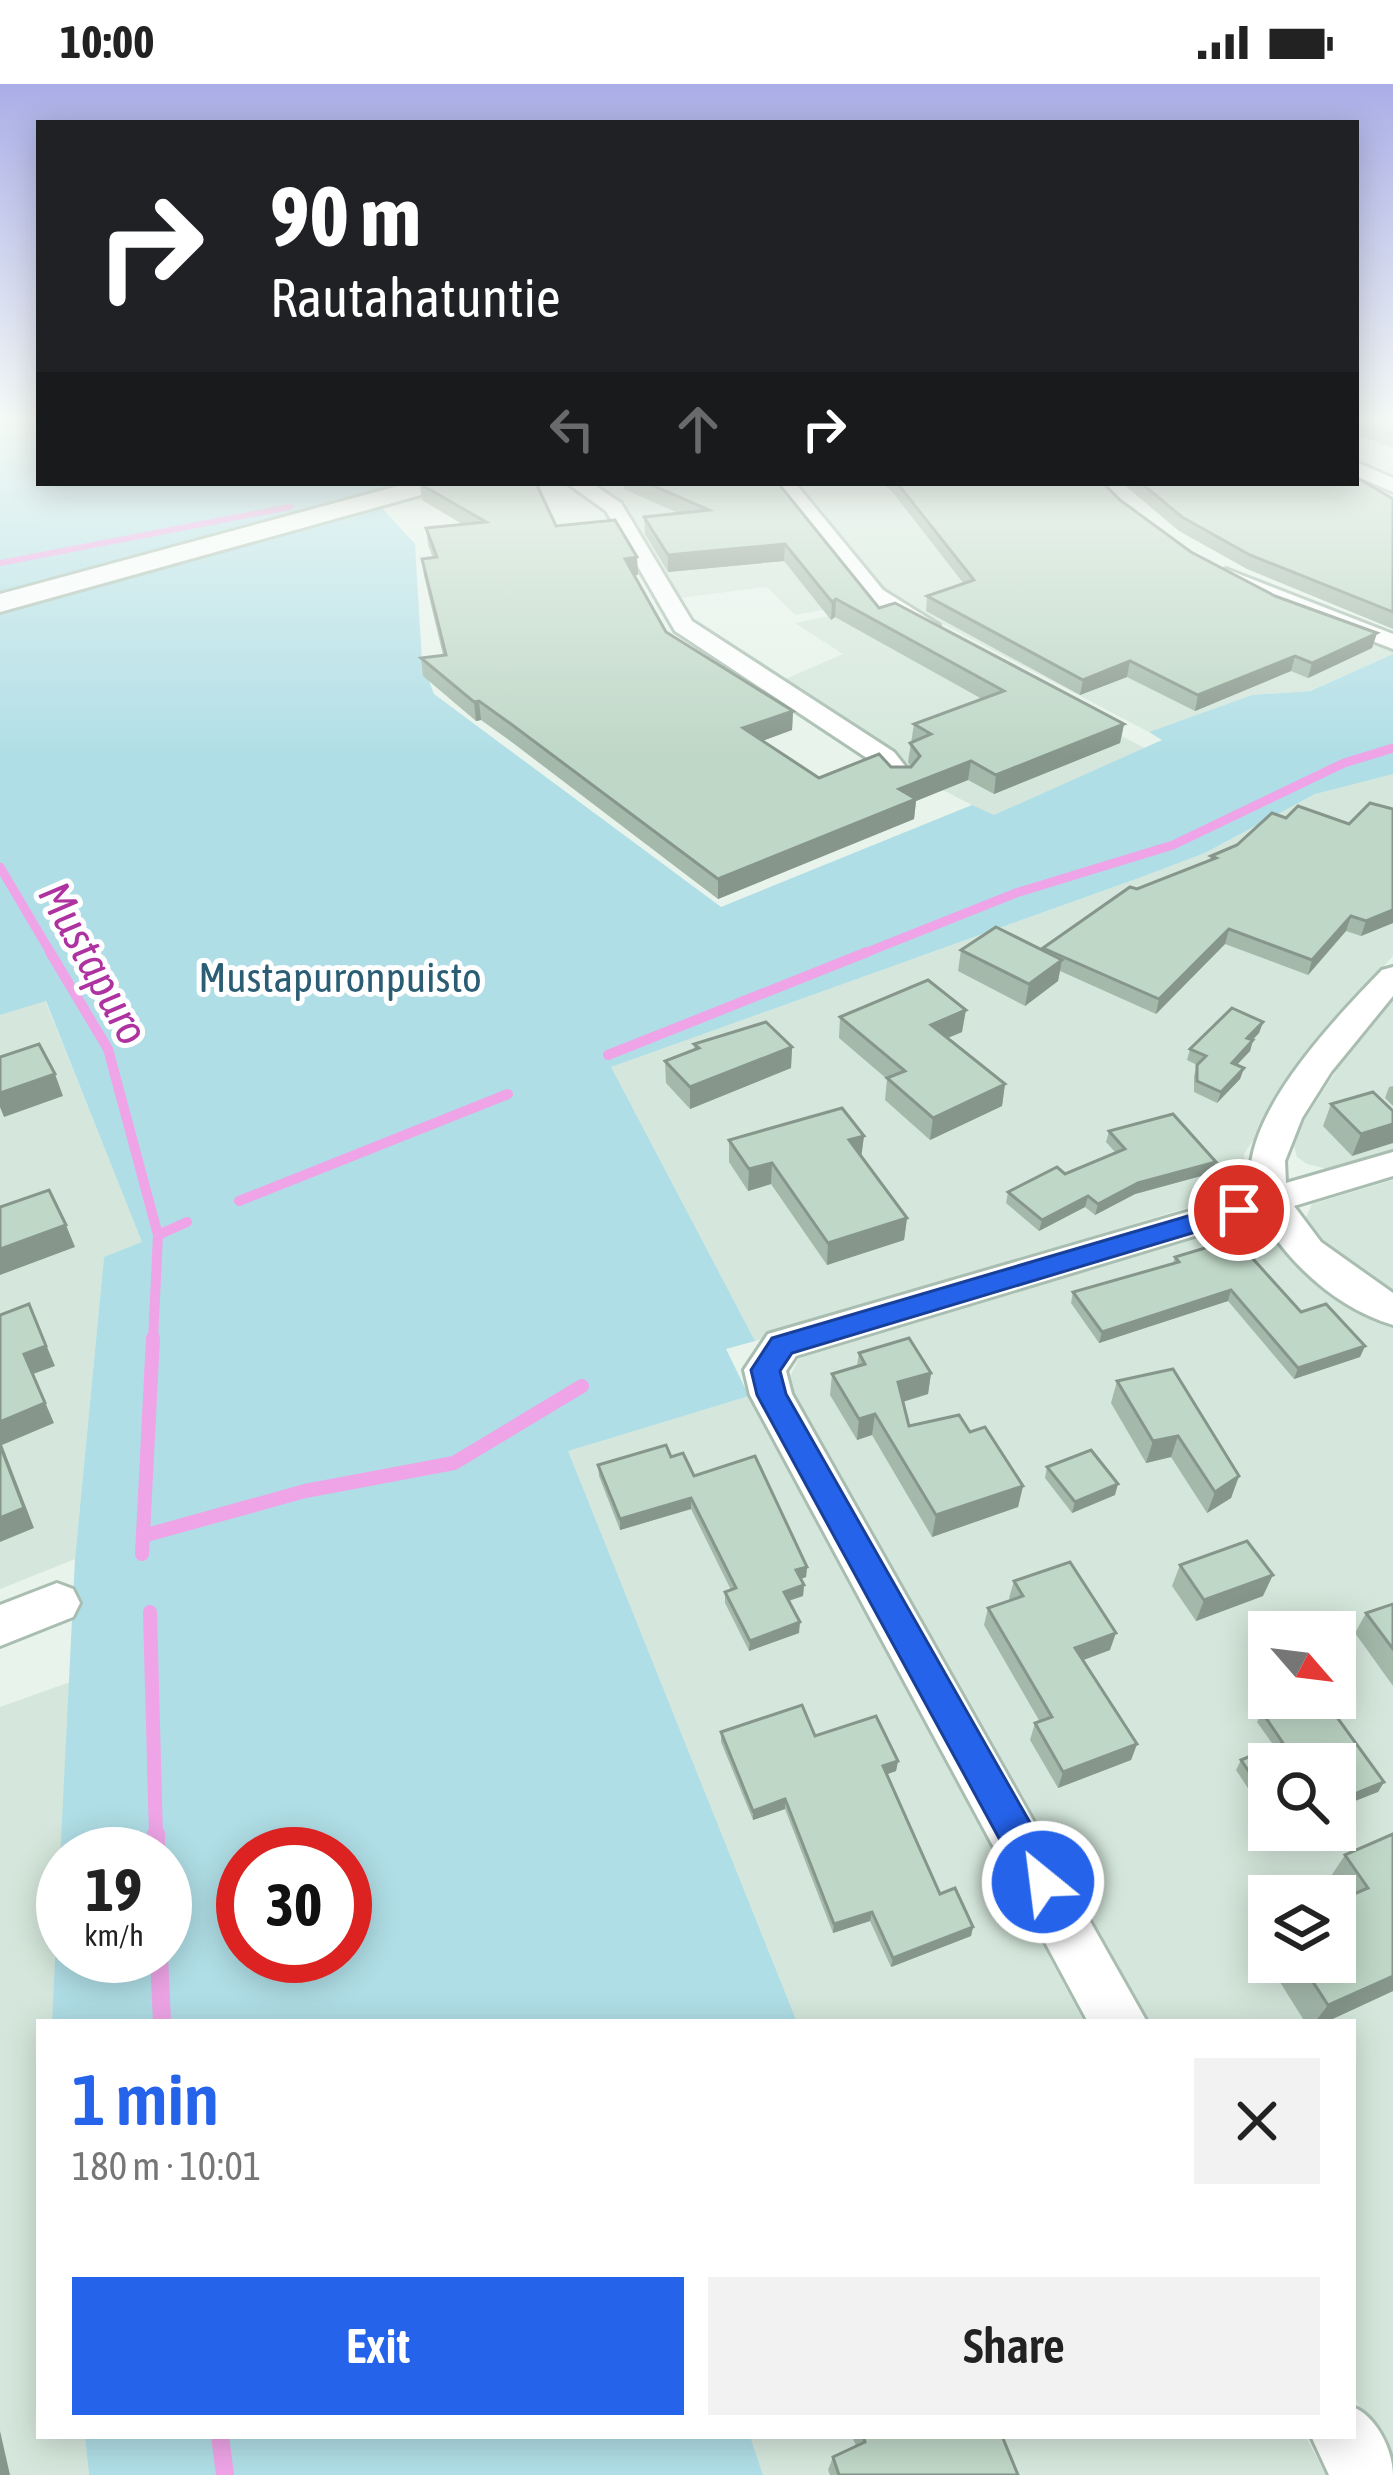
<!DOCTYPE html>
<meta charset="utf-8">
<style>
:root{--surface:#fff;--page:#f2f2f2;--text:#222;--muted:#767676;--accent:#2563eb}
body{margin:0;font-family:"Asap Condensed",sans-serif;background:var(--page);color:var(--text);height:100vh;display:flex;flex-direction:column;font-size:45px;white-space:nowrap}
*{box-sizing:border-box;margin:0}
p{font-size:39px;color:var(--muted)}
.icon{flex:none;width:66px;height:66px;fill:none;stroke:currentColor;stroke-width:2;stroke-linecap:round;stroke-linejoin:round}
.map{position:relative;flex:1;overflow:hidden}
.drawer{position:absolute;left:36px;top:1935px;width:1320px;height:420px;display:flex;flex-direction:column;background:var(--surface);border-radius:0px;box-shadow:0 6px 30px #0003}
.drawer>*{flex:none}
.guide{position:absolute;left:36px;top:36px;width:1323px;height:366px;border-radius:0px;box-shadow:0 6px 30px #0003;background:#202124;color:#fff;overflow:hidden}
.needle{width:78px;rotate:118deg}
.tools{position:absolute;left:1248px;top:1527px;display:grid;gap:24px}
.tools a{display:grid;place-items:center;width:108px;height:108px;border-radius:0px;background:var(--surface);box-shadow:0 6px 30px #0003;font-size:60px}
.speed{position:absolute;left:36px;top:1743px;display:flex;gap:24px;font-size:60px;font-weight:700;text-align:center}
.speed>*{display:grid;place-content:center;width:156px;height:156px;border-radius:50%;background:var(--surface);box-shadow:0 6px 30px #0003;line-height:1}
.speed small{font-size:30px;font-weight:400}
.speed .limit{border:18px solid #d22;background:#fff;color:#111}
.pin{position:absolute;display:grid;place-items:center;width:102px;height:102px;color:#fff;margin:-51px;border:6px solid #fff;border-radius:50%;box-shadow:0 3px 12px #0007}
.me{position:absolute;width:132px;margin:-66px;rotate:331deg;stroke-linejoin:round;filter:drop-shadow(0 0 9px #0008)}
.turn{display:flex;align-items:center;gap:42px;height:252px;padding:0 36px;font-size:54px}
.turn .icon{width:156px;height:156px;stroke-width:2.5}
.turn b{display:block;font-size:84px;line-height:102px}
.lanes{display:flex;align-items:center;height:114px;padding:0 36px;background:#0003;justify-content:center;gap:60px;direction:ltr}
.lanes .off{opacity:.35}
.round{display:grid;place-items:center;flex:none;width:126px;height:126px;border-radius:0px;background:var(--page)}
.headline{display:flex;align-items:center;justify-content:space-between;height:204px;padding:0 36px}
h1{font-size:72px;font-weight:600;line-height:90px;color:var(--accent)}
.cta{display:flex;gap:24px;margin-top:auto;padding:24px 36px}
.cta a{flex:1;height:138px;border-radius:0px;background:var(--accent);color:#fff;font-size:48px;font-weight:600;line-height:138px;text-align:center}
.cta a+a{background:var(--page);color:var(--text)}
.status{display:flex;justify-content:space-between;align-items:center;height:84px;padding:0 60px;background:var(--surface);direction:ltr}
.status svg{height:33px;fill:currentColor}
.map>svg:first-child{display:block}
.residential{fill:#d5e7dc;fill-rule:evenodd}
.green{fill:#b0dee6;fill-rule:evenodd}
.lines{fill:none;stroke-linecap:round;stroke-linejoin:round}
.stream-far4{stroke:#eea4e6;stroke-width:6}
.stream-far3{stroke:#eea4e6;stroke-width:9}
.stream-far2{stroke:#eea4e6;stroke-width:10}
.stream-far1{stroke:#eea4e6;stroke-width:14}
.stream{stroke:#eea4e6;stroke-width:18}
.minor-casing{stroke:#a9beb1;stroke-width:6}
.tertiary-casing{stroke:#a9beb1;stroke-width:6}
.minor{fill:#fff;fill-rule:evenodd}
.tertiary{fill:#fff;fill-rule:evenodd}
.wall{fill:#a4b9aa}
.shaded-wall{fill:#86968b}
.building{fill:#bfd7c6;stroke:#86968b;stroke-width:3}
.route{fill:#2563eb;stroke:#184099;stroke-width:3}
.labels{text-anchor:middle;dominant-baseline:central;stroke-width:10;stroke-linejoin:round;paint-order:stroke}
.park-label{font-size:42px;fill:#2b5e75;stroke:#fff}
.water-label{font-size:45px;font-style:italic;fill:#ae329f;stroke:#fff}
</style>
<div class="status"><b>10:00</b><svg viewBox="0 0 49 12"><path d="M0 12V9h3v3zM5 12V6h3v6zM10 12V3h3v9zM15 12V0h3v12zM26 1h20v11H26zM47 4h2v5h-2z"/></svg></div>
<div class="map">
<svg width="1393" height="2391" viewBox="0 0 1393 2391">
<rect width="100%" height="100%" fill="#e7f3eb"/>
<!-- residential -->
<g class="residential">
<polygon points="588,399 778,399 870,518 795,531 767,503 678,514 624,419"/>
<polygon points="795,399 1086,399 1220,495 1393,565 1393,570 1309,607 1252,611 1149,648 891,513"/>
<polygon points="874,523 1101,642 1145,664 993,732 914,691 776,599 843,570 795,539"/>
<polygon points="1387,689 1393,690 1393,872 1330,941 1244,1070 1247,1105 755,1257 610,983 1139,794 1205,769 1315,710"/>
<polygon points="1393,911 1393,1069 1332,1086 1307,1080 1297,1073 1292,1055 1374,929"/>
<polygon points="45,916 143,1159 104,1174 75,1475 0,1505 0,931"/>
<polygon points="1393,1096 1393,1210 1346,1188 1304,1138 1312,1120"/>
<path d="M1241,1140L1270,1147L1325,1209L1393,1241V2383L1353,2311V1938H1144L787,1299L799,1274ZM1269,1548H1335V1614H1269ZM1269,1680H1335V1746H1269ZM1269,1812H1335V1878H1269Z"/>
<polygon points="749,1312 1084,1938 797,1938 567,1366"/>
<polygon points="73,1597 52,1938 39,1938 39,2352 85,2352 89,2391 0,2391 0,1623"/>
<polygon points="750,2352 1305,2352 1326,2391 763,2391"/>
</g>
<!-- green -->
<g class="green">
<polygon points="0,337 39,337 39,399 383,399 387,405 0,510"/>
<path d="M382,424L415,460L422,578L434,610L721,823L972,721L994,731L1162,656L1149,648L1252,611L1310,607L1393,570V690L1315,710L1205,769L1139,794L611,983L755,1257L726,1265L749,1312L568,1367L797,1938H52L75,1475L104,1173L142,1158L46,917L0,931V530ZM63,1770H165V1872H63ZM243,1770H345V1872H243Z"/>
<polygon points="85,2352 750,2352 763,2391 89,2391"/>
</g>
<g class="lines">
<!-- stream-far4 -->
<polyline class="stream-far4" points="0,479 290,423"/>
<!-- stream-far3 -->
<g class="stream-far3">
<polyline points="0,783 52,871"/>
<polyline points="860,871 1016,809 1173,761 1344,679 1393,664"/>
</g>
<!-- stream-far2 -->
<g class="stream-far2">
<polyline points="50,868 108,965 158,1151 153,1257"/>
<polyline points="608,971 867,868"/>
<polyline points="239,1117 508,1010"/>
<polyline points="158,1151 187,1138"/>
</g>
<!-- stream-far1 -->
<g class="stream-far1">
<polyline points="143,1452 305,1407 454,1379 582,1302"/>
<polyline points="142,1470 153,1254"/>
<polyline points="150,1528 156,1753"/>
</g>
<!-- stream -->
<g class="stream">
<polyline points="156,1750 156,1770"/>
<polyline points="159,1872 162,1938"/>
<polyline points="220,2352 225,2391"/>
</g>
<defs>
<g id="minor">
<polygon points="1356,378 1393,394 1393,408 1356,392"/>
<polygon points="567,399 591,399 621,419 692,537 894,668 913,692 909,698 889,698 876,680 675,547 606,427"/>
<path d="M774,399H795L883,506L939,541V551C890,561 802,437 774,399Z"/>
<polygon points="1226,485 1393,550 1393,565 1218,497 1215,492"/>
<path d="M1393,883V912L1331,988L1302,1034L1285,1077L1286,1099L1393,1068V1092L1294,1122L1321,1158L1393,1209V1241C1337,1224 1290,1181 1261,1132L796,1272L786,1287L792,1310L1147,1938H1088L750,1311L744,1286L768,1250L1252,1109C1235,1037 1335,935 1382,886Z"/>
<polygon points="57,1499 73,1505 80,1519 73,1533 0,1562 0,1521"/>
<path d="M1353,2323C1376,2332 1393,2366 1393,2391H1329L1311,2352H1353Z"/>
</g>
<polygon id="tertiary" points="409,399 450,399 446,404 0,528 0,510"/>
</defs>
<!-- minor casing -->
<use href="#minor" class="minor-casing"/>
<!-- tertiary casing -->
<use href="#tertiary" class="tertiary-casing"/>
<!-- minor -->
<use href="#minor" class="minor"/>
<!-- tertiary -->
<use href="#tertiary" class="tertiary"/>
</g>
<!-- wall -->
<g class="wall">
<polygon points="1356,337 1393,337 1393,364 1356,350"/>
<polygon points="624,399 778,399 879,524 1124,640 1120,659 994,710 968,696 916,717 914,735 718,815 513,659 481,636 476,637 423,592 421,574 443,571 424,492 422,475 433,474 428,461 426,444 462,440 422,416 420,400 556,442 637,473 638,491 634,491 666,548 793,627 792,646 762,657 819,694 891,683 911,683 908,678 914,640 982,615 835,533 831,536 784,477 668,488 645,450 644,433 678,429 624,405"/>
<polygon points="883,399 1103,399 1120,416 1191,468 1275,512 1377,549 1372,564 1308,594 1291,587 1195,627 1127,593 1080,611 926,527 927,512 964,500 894,410"/>
<polygon points="1122,399 1356,399 1393,415 1393,545 1247,485 1179,447"/>
<polygon points="1393,725 1393,839 1361,852 1346,847 1308,891 1225,860 1156,930 1060,887 1058,897 1025,922 958,887 961,866 1042,866 1043,864 1137,805 1210,777 1211,772 1237,761 1286,734 1349,740"/>
<polygon points="840,933 962,948 948,954 1005,1000 1002,1022 930,1056 885,1016 887,995 839,954"/>
<polygon points="1263,938 1259,949 1253,956 1250,967 1237,981 1244,984 1240,995 1217,1019 1194,1008 1194,992 1197,981 1187,976 1190,965"/>
<polygon points="694,960 792,963 791,984 690,1025 666,999 665,977 694,966"/>
<polygon points="1393,1002 1393,1022 1385,1014 1389,1003"/>
<polygon points="1331,1020 1393,1027 1352,1072 1323,1042"/>
<polygon points="1109,1047 1212,1089 1135,1110 1095,1131 1085,1123 1039,1147 1006,1119 1008,1108 1065,1090 1116,1069 1106,1058"/>
<polygon points="864,1052 861,1073 907,1134 904,1156 827,1181 771,1100 748,1107 729,1078 729,1056"/>
<polygon points="1175,1173 1301,1228 1365,1262 1360,1273 1294,1295 1228,1217 1099,1259 1071,1219 1073,1208 1173,1179"/>
<polygon points="859,1269 931,1289 928,1310 903,1318 909,1342 970,1348 1023,1402 1018,1423 932,1453 872,1351 857,1356 830,1311 832,1290 857,1282"/>
<polygon points="1117,1297 1239,1392 1231,1414 1207,1429 1171,1373 1146,1379 1111,1319"/>
<polygon points="671,1373 807,1483 806,1493 801,1495 804,1501 803,1512 789,1517 799,1549 749,1567 725,1519 725,1508 731,1506 691,1425 620,1446 599,1392 598,1381"/>
<polygon points="1047,1383 1115,1411 1072,1429 1045,1394"/>
<polygon points="1180,1481 1263,1512 1196,1537 1172,1502"/>
<polygon points="1014,1497 1110,1566 1083,1576 1137,1660 1131,1676 1058,1704 1030,1656 1035,1639 1040,1638 984,1541 988,1524 1011,1516 1009,1514"/>
<polygon points="1393,1520 1393,1602 1355,1549 1366,1529"/>
<polygon points="1255,1593 1384,1698 1378,1708 1335,1680 1269,1680 1269,1724 1263,1727 1236,1686 1241,1676 1274,1662 1257,1638 1262,1628 1266,1626 1250,1603"/>
<polygon points="721,1648 815,1652 898,1677 896,1687 887,1690 940,1810 973,1843 971,1852 891,1883 870,1837 833,1849 785,1725 753,1736 721,1658"/>
<polygon points="1393,1750 1393,1907 1326,1938 1305,1938 1261,1868 1269,1855 1269,1878 1335,1878 1340,1816 1327,1798 1345,1771"/>
<polygon points="852,2352 1002,2352 1018,2391 830,2391 828,2386 833,2373 856,2362"/>
</g>
<!-- shaded-wall -->
<g class="shaded-wall">
<polygon points="785,460 784,477 668,488 668,471"/>
<polygon points="637,473 638,491 625,492 625,475"/>
<polygon points="836,515 835,533 831,536 832,518"/>
<polygon points="1377,549 1372,564 1308,594 1312,579"/>
<polygon points="1295,572 1291,587 1195,627 1198,611"/>
<polygon points="1130,577 1127,593 1080,611 1083,596"/>
<polygon points="479,617 481,636 476,637 474,618"/>
<polygon points="793,627 792,646 743,664 743,644"/>
<polygon points="1124,640 1120,659 994,710 996,691"/>
<polygon points="971,677 968,696 916,717 914,735 718,815 718,795 899,705"/>
<polygon points="1393,826 1393,839 1361,852 1366,837"/>
<polygon points="1351,832 1346,847 1308,891 1312,876"/>
<polygon points="1229,845 1225,860 1156,930 1159,915"/>
<polygon points="1062,876 1058,897 1025,922 1029,900"/>
<polygon points="966,926 962,948 928,962 931,941"/>
<polygon points="1263,938 1259,949 1244,964 1247,954"/>
<polygon points="1253,956 1250,967 1228,990 1232,979"/>
<polygon points="792,963 791,984 690,1025 690,1003"/>
<polygon points="1244,984 1240,995 1217,1019 1221,1008"/>
<polygon points="55,990 63,1012 4,1033 0,1023 0,1009"/>
<polygon points="1005,1000 1002,1022 930,1056 933,1034"/>
<polygon points="1393,1040 1393,1059 1352,1072 1361,1050"/>
<polygon points="864,1052 861,1074 849,1056"/>
<polygon points="1216,1078 1212,1089 1135,1110 1095,1131 1098,1120 1138,1099"/>
<polygon points="772,1079 771,1100 748,1107 749,1085"/>
<polygon points="1088,1112 1085,1123 1039,1147 1042,1136"/>
<polygon points="907,1134 904,1156 827,1181 828,1159"/>
<polygon points="66,1141 75,1163 0,1191 0,1165"/>
<polygon points="1231,1206 1228,1217 1099,1259 1102,1248"/>
<polygon points="29,1220 55,1282 33,1290 54,1339 2,1361 34,1444 0,1458 0,1338 24,1270"/>
<polygon points="1365,1262 1360,1273 1294,1295 1298,1284"/>
<polygon points="931,1289 928,1310 895,1320 898,1298"/>
<polygon points="875,1330 872,1351 857,1356 859,1335"/>
<polygon points="1178,1352 1171,1373 1146,1379 1153,1357"/>
<polygon points="1239,1392 1231,1414 1207,1429 1215,1408"/>
<polygon points="1118,1400 1115,1411 1072,1429 1075,1418"/>
<polygon points="1023,1402 1018,1423 932,1453 936,1431"/>
<polygon points="691,1414 691,1425 620,1446 620,1435"/>
<polygon points="807,1483 806,1493 795,1497 796,1486"/>
<polygon points="1273,1491 1263,1512 1196,1537 1204,1516"/>
<polygon points="804,1501 803,1512 784,1518 784,1508"/>
<polygon points="800,1538 799,1549 749,1567 750,1557"/>
<polygon points="1116,1549 1110,1566 1070,1581 1075,1564"/>
<polygon points="1137,1660 1131,1676 1058,1704 1063,1688"/>
<polygon points="898,1677 896,1687 882,1692 883,1682"/>
<polygon points="1384,1698 1378,1708 1335,1725 1335,1718"/>
<polygon points="785,1715 785,1725 753,1736 753,1727"/>
<polygon points="872,1828 870,1837 833,1849 834,1840"/>
<polygon points="973,1843 971,1852 891,1883 893,1874"/>
<polygon points="1393,1892 1393,1907 1326,1938 1315,1938 1328,1921"/>
<polygon points="0,2347 10,2391 0,2391"/>
</g>
<!-- building -->
<g class="building">
<polygon points="1361,337 1393,337 1393,350"/>
<polygon points="1356,393 1393,415 1393,528 1250,471 1182,433 1141,399 1356,399"/>
<polygon points="536,399 556,442 615,436 637,473 625,475 666,548 793,627 743,644 819,694 879,670 891,683 911,683 920,672 910,659 931,650 914,640 1004,607 836,515 832,518 785,460 668,471 644,433 709,426 647,399 778,399 879,524 895,519 1124,640 996,691 971,677 899,705 916,715 718,795 511,640 479,617 474,618 421,574 446,571 422,475 437,473 426,444 486,438 420,400"/>
<polygon points="897,399 1103,399 1120,416 1191,468 1275,512 1377,549 1312,579 1295,572 1198,611 1130,577 1083,596 927,512 974,496"/>
<polygon points="1370,719 1393,725 1393,826 1366,837 1351,832 1312,876 1229,845 1159,915 1043,864 1130,803 1137,805 1216,774 1211,772 1237,761 1272,729 1286,734 1298,722 1349,740"/>
<polygon points="996,843 1062,876 1029,900 961,866"/>
<polygon points="928,896 966,926 931,941 1005,1000 933,1034 887,994 905,987 840,933"/>
<polygon points="1232,924 1263,938 1247,954 1253,956 1232,979 1244,984 1221,1008 1197,997 1197,981 1206,972 1190,965"/>
<polygon points="766,938 792,963 690,1003 665,977 699,964 694,960"/>
<polygon points="39,960 55,990 0,1009 0,973"/>
<polygon points="1373,1008 1393,1027 1393,1040 1361,1050 1331,1020"/>
<polygon points="842,1024 864,1052 849,1056 907,1134 828,1159 772,1079 749,1085 729,1056"/>
<polygon points="1173,1030 1216,1078 1138,1099 1098,1120 1088,1112 1042,1136 1008,1108 1057,1083 1065,1090 1125,1065 1109,1047"/>
<polygon points="49,1106 66,1141 0,1165 0,1123"/>
<polygon points="1235,1155 1301,1228 1326,1220 1365,1262 1298,1284 1231,1206 1102,1248 1073,1208 1179,1178 1175,1173"/>
<polygon points="29,1220 46,1262 24,1270 45,1319 0,1338 0,1231"/>
<polygon points="909,1254 931,1289 898,1298 909,1342 959,1331 970,1348 985,1343 1023,1402 936,1431 875,1330 859,1335 832,1290 865,1280 859,1269"/>
<polygon points="1173,1285 1239,1392 1215,1408 1178,1352 1153,1357 1117,1297"/>
<polygon points="0,1361 24,1424 0,1434"/>
<polygon points="666,1361 671,1373 683,1369 694,1392 755,1372 807,1483 796,1486 804,1501 784,1508 800,1538 750,1557 725,1508 736,1504 691,1414 620,1435 598,1381"/>
<polygon points="1091,1366 1118,1400 1075,1418 1047,1383"/>
<polygon points="1247,1457 1273,1491 1204,1516 1180,1481"/>
<polygon points="1070,1478 1116,1549 1075,1564 1137,1660 1063,1688 1035,1639 1052,1633 988,1524 1023,1512 1014,1497"/>
<polygon points="1393,1520 1393,1565 1366,1529"/>
<polygon points="1269,1587 1269,1613 1255,1593"/>
<polygon points="1270,1614 1323,1614 1384,1698 1335,1718 1335,1680 1269,1680 1269,1717 1241,1676 1283,1659 1262,1628 1276,1622"/>
<polygon points="802,1621 815,1652 876,1632 898,1677 883,1682 940,1810 955,1804 973,1843 893,1874 872,1828 834,1840 785,1715 753,1727 721,1648"/>
<polygon points="1393,1750 1393,1892 1328,1921 1300,1878 1335,1878 1335,1818 1368,1804 1345,1771"/>
<polygon points="863,2352 1002,2352 1018,2391 839,2391 833,2373 865,2358"/>
</g>
<!-- sky -->
<linearGradient id="sky" x2="0" y2="1"><stop stop-color="#aaaee7"/><stop offset="0.5" stop-color="#f4faf6"/><stop offset="1" stop-color="#f4faf6" stop-opacity="0"/></linearGradient>
<rect width="1393" height="672" fill="url(#sky)"/>
<!-- route -->
<polygon class="route" points="1239,1117 1249,1119 1252,1126 1249,1132 792,1269 780,1287 786,1310 1057,1786 1062,1798 1057,1811 1043,1817 1030,1811 757,1311 751,1286 772,1254"/>
<g class="labels">
<!-- park labels -->
<g class="park-label">
<text x="340" y="893">Mustapuronpuisto</text>
</g>
<!-- water labels -->
<g class="water-label">
<text transform="translate(94 879) rotate(61)">Mustapuro</text>
</g>
</g>
</svg>
<div class="tools">
<a><svg class="needle" viewBox="-14 -14 28 28"><path d="M0-13l5 13h-10z" fill="#e53935"/><path d="M0 13l5-13h-10z" fill="#767676"/></svg></a>
<a><svg class="icon" aria-label="search" viewBox="0 0 24 24"><circle cx="10" cy="10" r="6"/><path d="M15 15l6 6"/></svg></a>
<a><svg class="icon" aria-label="layers" viewBox="0 0 24 24"><path d="M12 4l9 5-9 5-9-5zM3 14l9 5 9-5"/></svg></a>
</div>
<div class="speed"><div>19<small>km/h</small></div><div class="limit">30</div></div>
<div class="pin" style="left:1239px;top:1126px;background:#d93025"><svg class="icon" aria-label="arrive" viewBox="0 0 24 24"><path d="M6 21V4h12l-3 4 3 4H6"/></svg></div>
<svg class="me" style="left:1043px;top:1798px" viewBox="-20 -20 40 40"><circle r="17" fill="#2563eb" stroke="#fff" stroke-width="3"/><path d="M0-11L8 9 0 5-8 9z" fill="#fff"/></svg>
<div class="guide">
<div class="turn"><svg class="icon" aria-label="right" viewBox="0 0 24 24"><path d="M7 20v-9h11M14 6l5 5-5 5"/></svg><div><b>90 m</b>Rautahatuntie</div></div>
<div class="lanes"><svg class="icon off" aria-label="left" viewBox="0 0 24 24"><path d="M17 20v-9H6M10 6l-5 5 5 5"/></svg><svg class="icon off" aria-label="ahead" viewBox="0 0 24 24"><path d="M12 20V5M6 11l6-6 6 6"/></svg><svg class="icon" aria-label="right" viewBox="0 0 24 24"><path d="M7 20v-9h11M14 6l5 5-5 5"/></svg></div>
</div>
<section class="drawer">
<div class="headline"><div><h1>1 min</h1><p>180 m · 10:01</p></div><a class="round"><svg class="icon" aria-label="close" viewBox="0 0 24 24"><path d="M6 6l12 12M18 6L6 18"/></svg></a></div>
<div class="cta"><a>Exit</a><a>Share</a></div>
</section>
</div>
